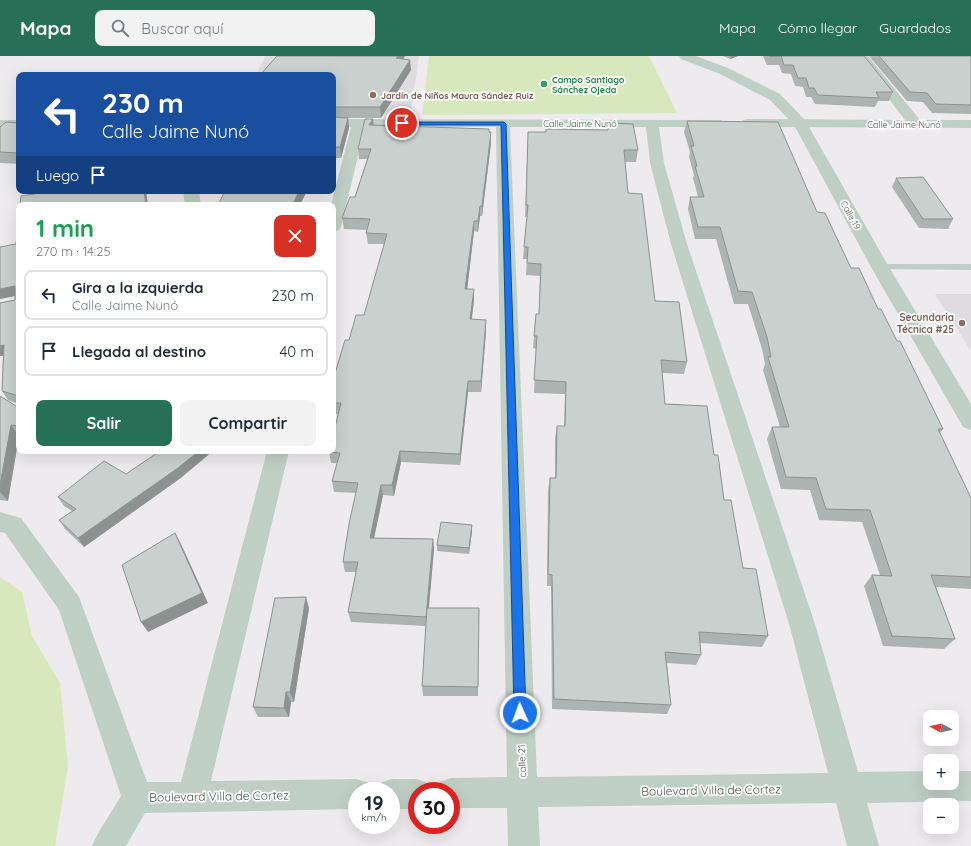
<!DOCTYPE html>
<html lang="es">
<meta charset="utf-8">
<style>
:root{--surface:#fff;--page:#f2f2f3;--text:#1f2937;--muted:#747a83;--line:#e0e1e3;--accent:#257057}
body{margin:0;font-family:Quicksand,sans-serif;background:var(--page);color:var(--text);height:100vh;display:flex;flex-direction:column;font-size:15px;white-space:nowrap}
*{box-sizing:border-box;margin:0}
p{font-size:13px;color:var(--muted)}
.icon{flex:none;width:22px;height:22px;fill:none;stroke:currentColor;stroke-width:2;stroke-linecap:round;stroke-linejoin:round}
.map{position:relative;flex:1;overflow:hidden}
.details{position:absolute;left:16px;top:146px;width:320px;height:252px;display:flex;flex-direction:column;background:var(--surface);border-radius:8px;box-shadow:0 4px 16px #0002}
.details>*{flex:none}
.hud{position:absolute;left:16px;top:16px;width:320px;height:122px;border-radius:8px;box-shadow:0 4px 16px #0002;background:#1a4fa0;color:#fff;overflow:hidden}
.needle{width:26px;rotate:278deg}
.fabs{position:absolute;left:923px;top:654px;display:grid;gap:8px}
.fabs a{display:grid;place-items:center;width:36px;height:36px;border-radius:8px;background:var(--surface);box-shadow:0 4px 16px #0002;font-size:20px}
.speed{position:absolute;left:348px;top:726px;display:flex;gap:8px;font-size:20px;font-weight:700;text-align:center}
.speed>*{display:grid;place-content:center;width:52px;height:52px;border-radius:50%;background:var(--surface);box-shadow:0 4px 16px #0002;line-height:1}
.speed small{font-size:10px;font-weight:400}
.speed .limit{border:6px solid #d22;background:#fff;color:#111}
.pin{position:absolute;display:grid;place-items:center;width:34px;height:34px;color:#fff;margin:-17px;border:2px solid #fff;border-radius:50%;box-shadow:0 1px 4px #0007}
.me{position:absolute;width:44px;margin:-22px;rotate:358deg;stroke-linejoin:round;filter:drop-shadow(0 0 3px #0008)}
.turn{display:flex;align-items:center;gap:14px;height:84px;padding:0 20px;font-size:18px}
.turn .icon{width:52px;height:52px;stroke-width:2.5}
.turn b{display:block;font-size:28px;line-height:34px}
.then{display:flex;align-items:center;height:38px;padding:0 20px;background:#0003;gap:8px;font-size:15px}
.round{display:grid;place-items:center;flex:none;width:42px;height:42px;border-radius:8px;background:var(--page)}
.overview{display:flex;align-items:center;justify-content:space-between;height:68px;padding:0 20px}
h1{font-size:24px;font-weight:800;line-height:30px;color:#1e9e55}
.cta{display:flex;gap:8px;margin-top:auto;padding:8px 20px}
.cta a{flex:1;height:46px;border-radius:8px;background:var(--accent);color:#fff;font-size:16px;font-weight:800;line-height:46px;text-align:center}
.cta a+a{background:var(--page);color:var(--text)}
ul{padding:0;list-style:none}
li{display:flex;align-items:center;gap:12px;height:50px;margin:0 8px 6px;padding:0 12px;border:2px solid var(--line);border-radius:8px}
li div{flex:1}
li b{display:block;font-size:15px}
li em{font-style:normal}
header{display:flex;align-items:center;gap:24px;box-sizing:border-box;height:56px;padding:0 20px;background:var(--accent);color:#fff}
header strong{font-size:19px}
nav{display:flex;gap:22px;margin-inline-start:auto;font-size:14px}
.search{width:280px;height:36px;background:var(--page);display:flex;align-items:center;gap:10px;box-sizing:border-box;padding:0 14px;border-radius:8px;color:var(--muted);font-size:15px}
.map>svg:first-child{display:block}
.education{fill:#dfdce0}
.green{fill:#d8e8bd}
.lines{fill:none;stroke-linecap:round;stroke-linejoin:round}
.service{fill:#c0cfc6;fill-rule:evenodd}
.minor{fill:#c0cfc6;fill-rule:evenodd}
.tertiary{fill:#c0cfc6;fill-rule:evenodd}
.wall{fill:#adb3b0}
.shaded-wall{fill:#8d9290}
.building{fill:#c9d0cd;stroke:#8d9290}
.route{fill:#1a73e8;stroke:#114b97}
.leisure-dot{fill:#2e9e5b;stroke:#fff;stroke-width:1.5}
.education-dot{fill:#8d6e63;stroke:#fff;stroke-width:1.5}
.labels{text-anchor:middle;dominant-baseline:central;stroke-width:3.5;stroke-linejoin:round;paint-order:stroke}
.far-leisure-label{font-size:9px;font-weight:bold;fill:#27864d;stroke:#fff;text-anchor:start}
.far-education-label{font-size:9px;font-weight:bold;fill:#785e54;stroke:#fff;text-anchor:start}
.far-street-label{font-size:9px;fill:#46564d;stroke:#fff}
.education-label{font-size:10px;font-weight:bold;fill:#785e54;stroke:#fff;text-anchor:end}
.street-label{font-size:10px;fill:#46564d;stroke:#fff}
.near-street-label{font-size:12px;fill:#46564d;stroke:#fff}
</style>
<header>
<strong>Mapa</strong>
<div class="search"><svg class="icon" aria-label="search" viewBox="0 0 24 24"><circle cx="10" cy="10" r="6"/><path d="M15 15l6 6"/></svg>Buscar aquí</div>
<nav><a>Mapa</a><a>Cómo llegar</a><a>Guardados</a></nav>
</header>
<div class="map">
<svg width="971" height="790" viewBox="0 0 971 790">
<rect width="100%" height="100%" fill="#eeebee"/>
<!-- education -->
<g class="education">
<polygon points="266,0 419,0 411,58 333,58 333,19 256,19"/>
<polygon points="935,238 971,238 971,295"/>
</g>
<!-- green -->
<g class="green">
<polygon points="429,0 649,0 677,57 422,59"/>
<polygon points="0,521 22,536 32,580 60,627 68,710 55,790 0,790"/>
</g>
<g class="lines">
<!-- service -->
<polygon class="service" points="880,208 971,208 971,214 877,213 877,209"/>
<!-- minor -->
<g class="minor">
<polygon points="856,0 868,0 920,64 971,64 971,72 748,71 743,70 741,67 743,64 748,63 905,64"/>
<path d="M333,63L721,64L723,67L721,70L716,71H659L664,107L687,188L815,568L858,716L930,715V727H952V715H971V745L867,747L879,790H847L836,747L538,751L540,790H508L507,752H451V735H437L440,726L451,722L507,721L496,71H365L341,171L339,174L333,176V149H331L351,71H333ZM510,71H646L650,107L671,188L789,568L828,717L537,721Z"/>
<rect x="0" y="64" width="19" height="8"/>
<polygon points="183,135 199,135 201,149 185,149"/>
<polygon points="267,395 289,395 211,725 357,723 368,727 371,735 357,735 357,753 145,757 126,790 92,790 97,779 121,740 59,554 5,477 0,476 0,456 21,462 79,541 147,726 181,726"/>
<polygon points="391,723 417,723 428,727 431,735 417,735 417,753 391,753 391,735 377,735 380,727"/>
</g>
<!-- tertiary -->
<polygon class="tertiary" points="679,0 696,0 728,12 780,38 805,64 889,211 971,348 971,374 963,371 871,211 794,69 770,44 720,18 681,3"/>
</g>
<!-- wall -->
<g class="wall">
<polygon points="277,0 405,0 403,3 411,14 381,62 348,62 349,72 341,102 333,102 333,19 261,19 261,18"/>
<polygon points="723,0 738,0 730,3"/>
<polygon points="763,0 864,0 893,36 889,45 878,45 875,51 815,48 811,41 806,41 803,31 795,30 791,18 782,17 779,9 767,9"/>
<polygon points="869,0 971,0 971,58 932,57 923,46 907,45"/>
<polygon points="687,65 817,156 851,212 878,253 897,285 943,373 940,377 971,442 971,533 936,531 955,583 944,593 883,590 864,530 872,519 880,519 862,466 819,464 810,434 781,433 767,383 772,371 780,371 763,314 765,308 762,293 748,248 734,248 716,183 695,183 688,153 690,141 698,141 693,122 694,119 689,101 690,96 684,76"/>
<polygon points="19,67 19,108 0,107 0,71"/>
<polygon points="608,67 638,94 636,106 625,106 628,137 655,245 687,306 684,318 662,317 665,348 714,399 724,444 743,512 768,580 762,591 700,587 701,599 696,609 667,607 671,649 667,658 552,653 551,530 547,530 548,434 550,422 555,422 555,382 557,370 564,370 565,338 534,337 536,293 533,292 536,258 539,258 540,220 526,219 527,203 523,203 527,161 525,161 528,76 546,76 607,74"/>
<polygon points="374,69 491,76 491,87 482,160 480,160 478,176 474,175 467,233 474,244 472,263 486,275 481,336 468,336 460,409 401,406 394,440 383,439 374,482 433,483 434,493 429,552 479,552 478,640 423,640 422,630 426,570 351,566 348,556 356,516 345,516 343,506 356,437 334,436 332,425 337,407 331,407 329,396 338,358 333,358 333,324 349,284 364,259 384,188 368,188 366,177 367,174 344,173 342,162 355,141 367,103 359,103 358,93"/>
<polygon points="896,122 953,163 948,173 919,172 892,131"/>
<polygon points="19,159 19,348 8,344 2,335 3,300 0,300 0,247 15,244 15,240 0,243 0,191 16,188"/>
<polygon points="0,340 19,352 19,380 8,445 0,444"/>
<polygon points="126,418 182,421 84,491 65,473 59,464 72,455 64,450 58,441"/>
<polygon points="472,469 472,475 469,498 437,495 437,489"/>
<polygon points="309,552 294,646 291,646 289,661 258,661 253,651"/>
</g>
<!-- shaded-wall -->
<g class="shaded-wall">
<polygon points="398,0 405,0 397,13 396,2"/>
<polygon points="731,0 738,0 730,3"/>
<polygon points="410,4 411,14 381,62 380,51"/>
<polygon points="348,62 349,72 341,102 340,91"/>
<polygon points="373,63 374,72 369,69"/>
<polygon points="491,76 491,87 482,160 482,150"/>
<polygon points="144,135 146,135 148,149 146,149"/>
<polygon points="299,135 307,135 300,149 293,148"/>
<polygon points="480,150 480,160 478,176 478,165"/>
<polygon points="474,165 474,175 466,244 465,233"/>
<polygon points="15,230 19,239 0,243 0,233"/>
<polygon points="474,233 474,244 470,274 470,263"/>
<polygon points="486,264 486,275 481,336 481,325"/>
<polygon points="4,289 10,298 0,300 0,290"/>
<polygon points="468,325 468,336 460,409 460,398"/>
<polygon points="11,369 19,380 8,445 0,436 0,429"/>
<polygon points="199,395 213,395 182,421 84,491 78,482"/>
<polygon points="400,395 401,406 394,440 392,429"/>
<polygon points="381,429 383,439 372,492 370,482"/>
<polygon points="472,469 472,475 469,498 469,492"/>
<polygon points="175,477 181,488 208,547 148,576 141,566"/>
<polygon points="433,483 434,493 427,570 426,561"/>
<polygon points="306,541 309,552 294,646 290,636"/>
<polygon points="286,636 291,646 289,661 284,652"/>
</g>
<!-- building -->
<g class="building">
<polygon points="277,0 398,0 396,2 410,4 380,51 333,51 333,19 271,19 261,18"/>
<polygon points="769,0 864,0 893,36 876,36 879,42 818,39 814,32 809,32 806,22 798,22 793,9 784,9 781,0"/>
<polygon points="879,0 971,0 971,49 936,48 927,37 910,36"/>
<polygon points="333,61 348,62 340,91 333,91"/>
<polygon points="365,63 373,63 369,69 489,73 489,76 491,76 482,150 480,150 478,165 474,165 465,233 474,233 470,263 486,264 481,325 468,325 460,398 400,395 392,429 381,429 370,482 433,483 426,561 348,556 358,506 343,506 349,468 358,427 332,425 340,397 329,396 329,395 333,395 333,379 341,347 333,347 333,324 345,284 349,284 356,259 364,259 387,178 366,177 370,163 342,162 350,141 355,141 371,93 358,93"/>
<polygon points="687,65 778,66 817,156 825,157 851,212 859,212 878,253 881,253 897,285 900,285 943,373 938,373 971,442 971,521 931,519 955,583 892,580 872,519 892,520 870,454 826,453 816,422 786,421 772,371 789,371 768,301 771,301 767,281 752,236 738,235 720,171 698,171 690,141 704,141 695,110 697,110 691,90 694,90"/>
<polygon points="6,66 19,67 19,97 0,96 0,71"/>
<polygon points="608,67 633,68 638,94 624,94 628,137 642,138 655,245 679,246 687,306 661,304 665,348 707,350 714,399 718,399 724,444 731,444 743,512 756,513 768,580 699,576 701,599 665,596 671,649 554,643 552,519 548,518 550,422 556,422 557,370 565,370 566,326 534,324 537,280 534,280 536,258 539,258 541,208 527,207 528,191 524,191 528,149 526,149 528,76 546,76 546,73 608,74"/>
<polygon points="923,121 953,163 923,163 896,122"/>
<polygon points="53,135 144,135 146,149 20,149 21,140"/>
<polygon points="225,135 299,135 293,148 318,149 218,149"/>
<polygon points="19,159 19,340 2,335 4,289 0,290 0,247 15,244 15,230 0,233 0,191 16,188"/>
<polygon points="0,340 19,352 19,370 11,369 0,429"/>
<polygon points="160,395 199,395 178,412 78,482 59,464 76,453 58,441 104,405 126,418"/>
<polygon points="441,466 472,469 469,492 437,489"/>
<polygon points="175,477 202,537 141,566 122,509"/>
<polygon points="306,541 290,636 286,636 284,652 253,651 275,542"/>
<polygon points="427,552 479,552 478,631 422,630"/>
</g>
<!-- route -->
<polygon class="route" points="400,66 504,66 506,68 526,657 525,661 520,663 516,661 514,657 501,69 402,69"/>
<!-- markers -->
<circle class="leisure-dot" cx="544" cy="28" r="4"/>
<g class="education-dot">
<circle cx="373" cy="39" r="4"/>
<circle cx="962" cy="267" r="4"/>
</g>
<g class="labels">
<!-- far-leisure labels -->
<g class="far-leisure-label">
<text x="552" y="23">Campo Santiago<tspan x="552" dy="10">Sánchez Ojeda</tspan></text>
</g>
<!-- far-education labels -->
<g class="far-education-label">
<text x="381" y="39">Jardín de Niños Maura Sández Ruiz</text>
</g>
<!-- far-street labels -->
<g class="far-street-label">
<text x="580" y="67">Calle Jaime Nunó</text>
<text x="904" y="68">Calle Jaime Nunó</text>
<text transform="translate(851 159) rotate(61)">Calle 19</text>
</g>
<!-- education labels -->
<g class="education-label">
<text x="954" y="261">Secundaria<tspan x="954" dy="12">Técnica #25</tspan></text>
</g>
<!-- street labels -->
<g class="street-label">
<text transform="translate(522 705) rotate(-92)">calle 21</text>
</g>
<!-- near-street labels -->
<g class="near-street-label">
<text transform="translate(711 734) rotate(-1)">Boulevard Villa de Cortez</text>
<text transform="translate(219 740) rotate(-1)">Boulevard Villa de Cortez</text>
</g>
</g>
</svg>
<div class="fabs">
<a><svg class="needle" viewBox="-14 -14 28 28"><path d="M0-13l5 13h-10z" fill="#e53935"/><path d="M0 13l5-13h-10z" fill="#747a83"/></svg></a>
<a>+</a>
<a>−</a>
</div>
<div class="speed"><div>19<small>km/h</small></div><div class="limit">30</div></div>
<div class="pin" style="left:402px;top:67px;background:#d93025"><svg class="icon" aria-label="arrive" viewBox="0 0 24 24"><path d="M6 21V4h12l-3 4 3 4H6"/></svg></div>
<svg class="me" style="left:520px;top:657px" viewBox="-20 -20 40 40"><circle r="17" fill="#1a73e8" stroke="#fff" stroke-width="3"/><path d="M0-11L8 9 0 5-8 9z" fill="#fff"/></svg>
<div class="hud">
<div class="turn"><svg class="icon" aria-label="left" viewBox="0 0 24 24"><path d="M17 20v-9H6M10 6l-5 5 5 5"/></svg><div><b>230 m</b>Calle Jaime Nunó</div></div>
<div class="then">Luego<svg class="icon" aria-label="arrive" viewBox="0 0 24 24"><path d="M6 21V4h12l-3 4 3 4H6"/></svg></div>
</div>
<section class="details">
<div class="overview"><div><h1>1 min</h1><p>270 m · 14:25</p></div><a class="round" style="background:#d93025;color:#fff"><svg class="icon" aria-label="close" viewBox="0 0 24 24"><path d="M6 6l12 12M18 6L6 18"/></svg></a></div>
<ul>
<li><svg class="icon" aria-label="left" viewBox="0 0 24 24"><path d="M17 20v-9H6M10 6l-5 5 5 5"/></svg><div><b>Gira a la izquierda</b><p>Calle Jaime Nunó</p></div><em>230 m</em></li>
<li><svg class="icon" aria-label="arrive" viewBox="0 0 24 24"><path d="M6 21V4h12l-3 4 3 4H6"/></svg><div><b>Llegada al destino</b></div><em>40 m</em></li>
</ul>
<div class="cta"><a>Salir</a><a>Compartir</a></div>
</section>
</div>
